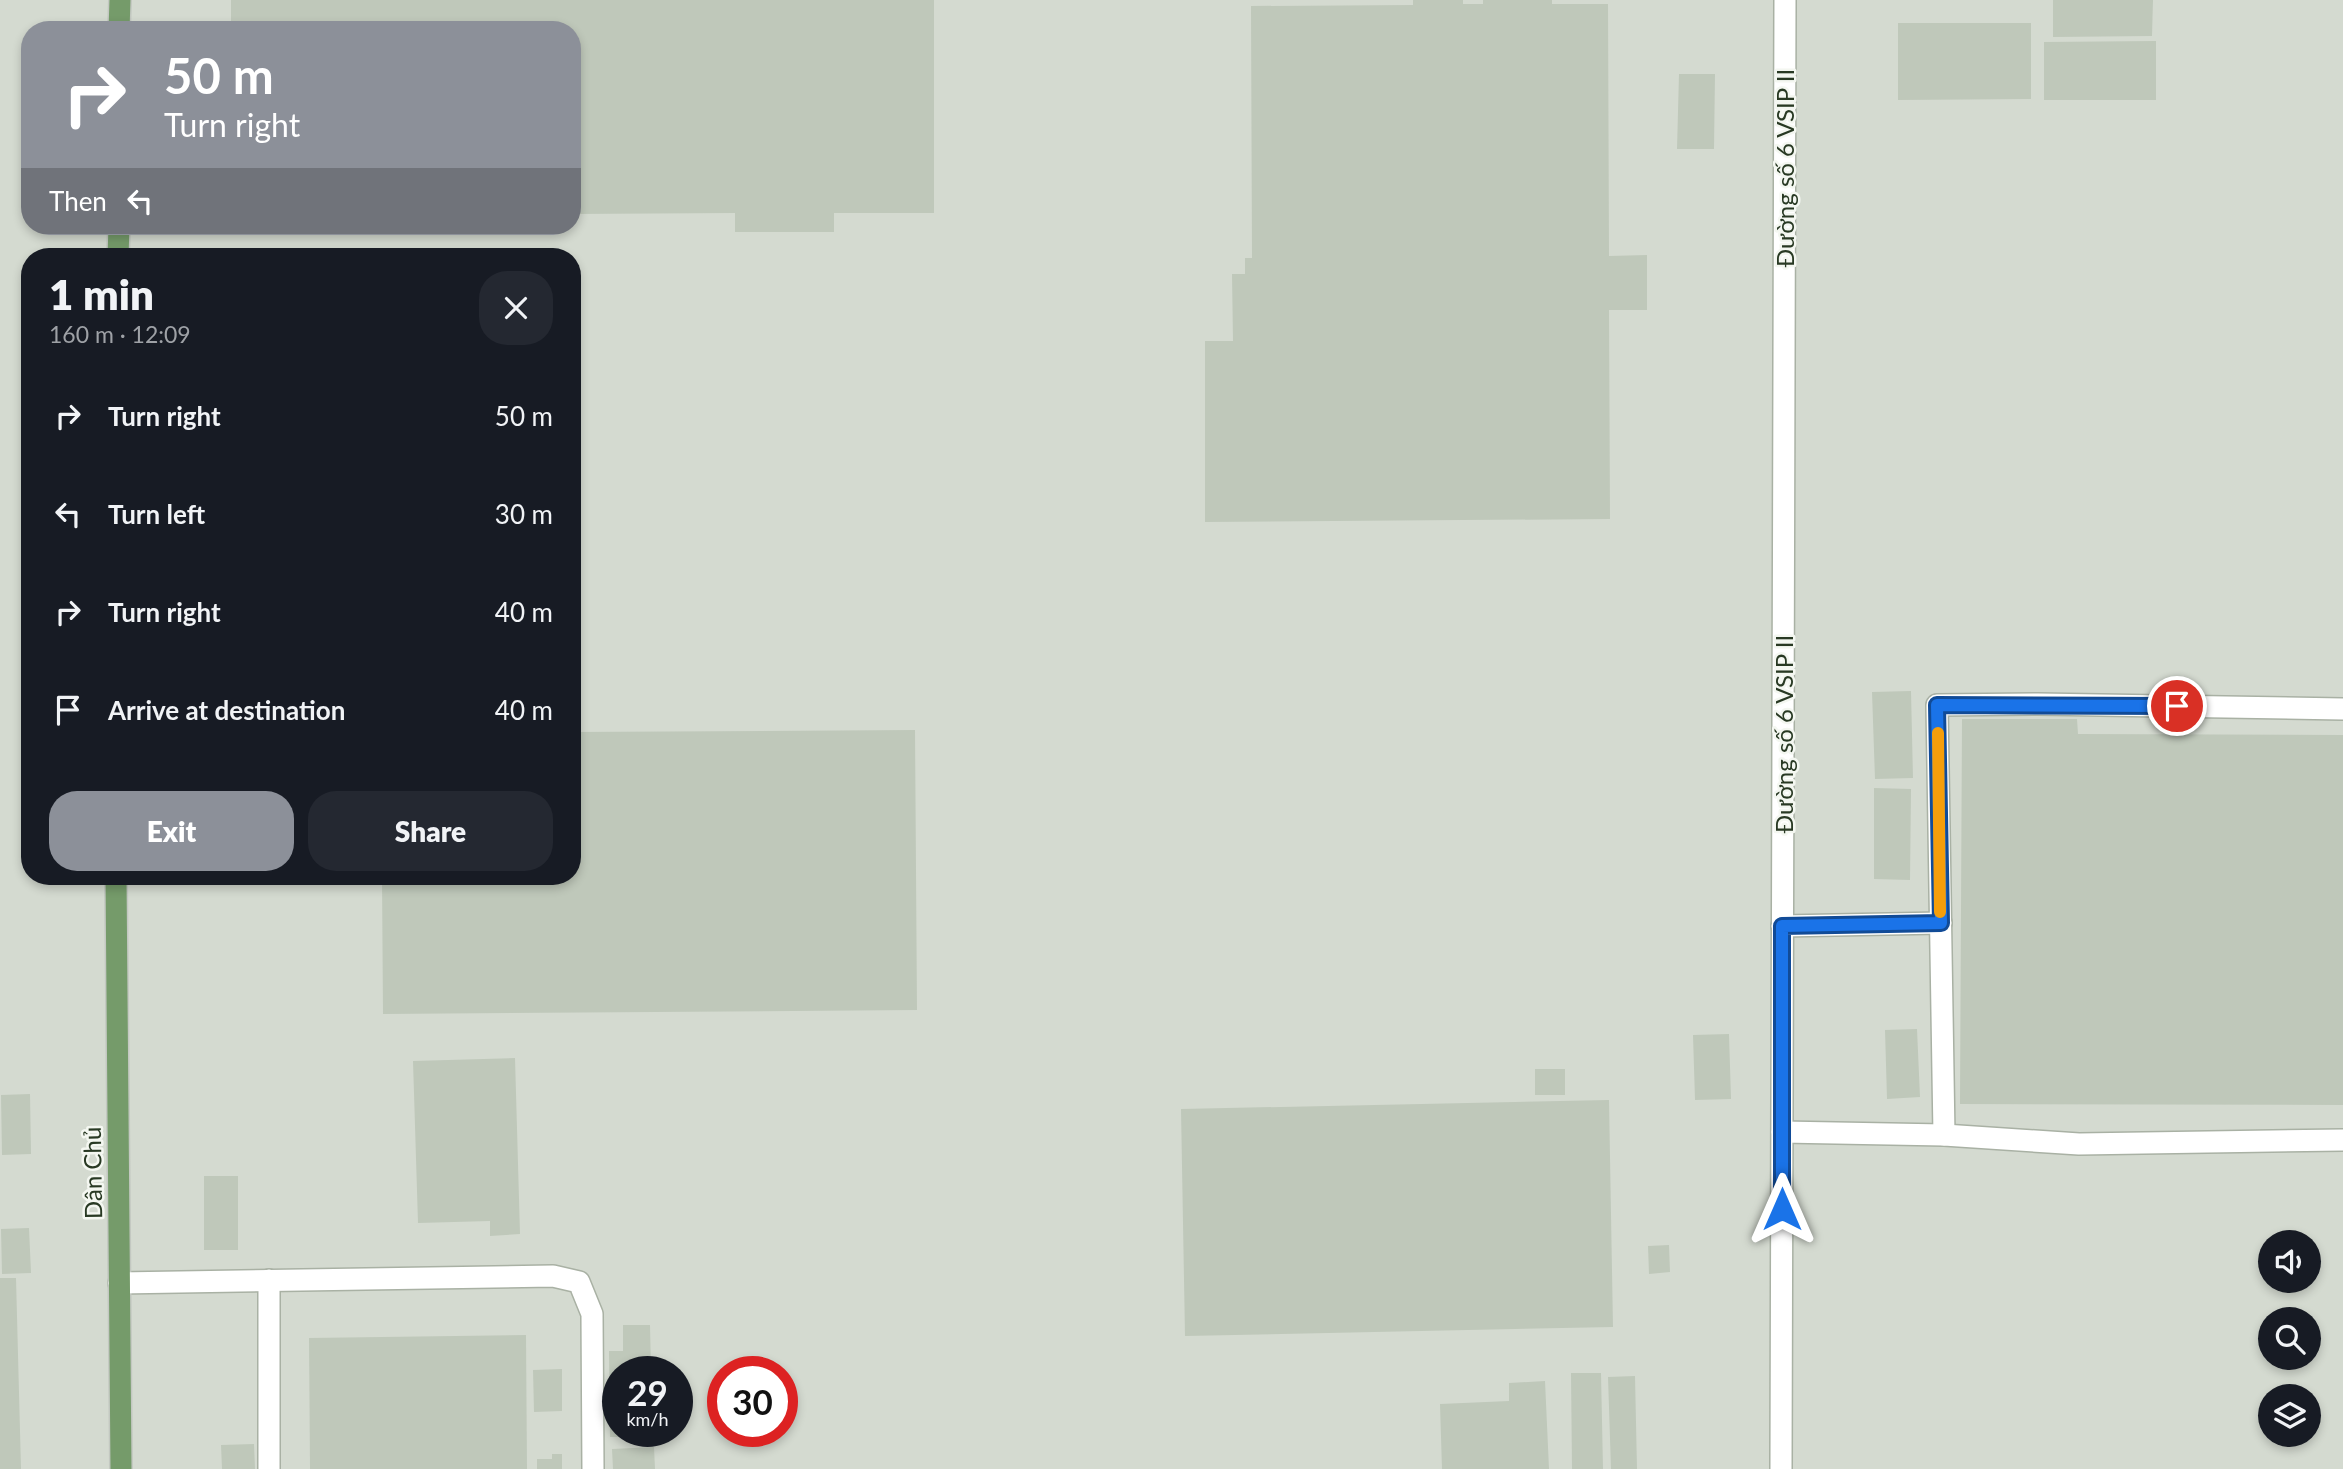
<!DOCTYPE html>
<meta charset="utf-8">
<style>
:root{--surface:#171b24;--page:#242831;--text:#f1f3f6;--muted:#9ea1a6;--accent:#8c9099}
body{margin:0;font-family:Lato,sans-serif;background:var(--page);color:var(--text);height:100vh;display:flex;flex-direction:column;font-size:26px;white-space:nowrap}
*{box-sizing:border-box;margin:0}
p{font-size:23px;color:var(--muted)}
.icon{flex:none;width:38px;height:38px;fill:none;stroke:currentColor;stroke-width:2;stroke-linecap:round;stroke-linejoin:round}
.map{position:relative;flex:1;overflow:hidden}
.side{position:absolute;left:21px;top:248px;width:560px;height:637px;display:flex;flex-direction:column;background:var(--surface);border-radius:28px;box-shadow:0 4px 10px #0003}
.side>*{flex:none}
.banner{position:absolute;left:21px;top:21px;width:560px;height:214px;border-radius:28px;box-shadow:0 4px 10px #0003;background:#8c9099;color:#fff;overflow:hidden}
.controls{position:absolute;left:2258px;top:1230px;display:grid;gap:14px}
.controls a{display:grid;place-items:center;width:63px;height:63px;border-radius:50%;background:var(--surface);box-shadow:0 4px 10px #0003;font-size:35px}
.speed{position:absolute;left:602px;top:1356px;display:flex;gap:14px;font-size:35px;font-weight:700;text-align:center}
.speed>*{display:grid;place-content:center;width:91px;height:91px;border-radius:50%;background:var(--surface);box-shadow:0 4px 10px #0003;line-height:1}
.speed small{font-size:18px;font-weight:400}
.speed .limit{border:10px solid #d22;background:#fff;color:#111}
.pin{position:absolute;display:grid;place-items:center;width:60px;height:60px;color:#fff;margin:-30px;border:4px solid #fff;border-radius:50%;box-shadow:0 2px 7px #0007}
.me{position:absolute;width:77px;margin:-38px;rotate:0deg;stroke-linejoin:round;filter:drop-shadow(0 0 5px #0008)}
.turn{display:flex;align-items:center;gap:24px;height:147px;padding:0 28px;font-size:32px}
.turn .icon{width:91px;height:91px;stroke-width:2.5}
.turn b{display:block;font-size:49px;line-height:60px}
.then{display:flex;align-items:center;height:66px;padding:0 28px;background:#0003;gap:14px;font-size:26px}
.round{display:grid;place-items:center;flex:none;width:74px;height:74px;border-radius:28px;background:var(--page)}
.summary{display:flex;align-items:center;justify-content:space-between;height:119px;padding:0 28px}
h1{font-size:42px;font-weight:800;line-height:52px}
.action{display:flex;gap:14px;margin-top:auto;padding:14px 28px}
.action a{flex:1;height:80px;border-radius:28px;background:var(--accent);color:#fff;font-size:28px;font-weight:800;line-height:80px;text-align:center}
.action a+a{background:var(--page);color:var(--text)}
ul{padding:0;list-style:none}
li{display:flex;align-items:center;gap:21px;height:98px;padding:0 28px}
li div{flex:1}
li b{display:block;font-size:26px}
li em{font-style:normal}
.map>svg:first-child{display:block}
.built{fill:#d4dad0;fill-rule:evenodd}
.building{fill:#bfc8ba}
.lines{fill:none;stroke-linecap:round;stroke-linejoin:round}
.minor-casing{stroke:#a9b1a4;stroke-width:24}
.major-casing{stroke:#c3c8c1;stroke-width:24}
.minor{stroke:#fff;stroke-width:21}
.major{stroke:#759b6a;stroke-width:21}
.route-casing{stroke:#114b97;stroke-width:18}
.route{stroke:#1a73e8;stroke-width:12}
.slow{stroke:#f59e0b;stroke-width:12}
.labels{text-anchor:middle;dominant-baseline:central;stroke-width:5;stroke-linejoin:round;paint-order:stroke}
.street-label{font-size:24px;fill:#283923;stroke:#f4f7f1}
</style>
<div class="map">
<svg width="2343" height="1469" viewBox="0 0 2343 1469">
<rect width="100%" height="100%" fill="#e5eae1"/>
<!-- built -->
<path class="built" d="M0,0H2343V1469H0ZM30,30H572V226H30ZM30,257H572V877H30ZM2270,1242H2308V1281H2270ZM2270,1320H2308V1358H2270ZM618,1372H677V1432H618ZM723,1372H782V1432H723ZM2270,1396H2308V1435H2270Z"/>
<!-- building -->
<g class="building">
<polygon points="231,0 934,0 934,213 834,213 834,232 735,232 735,213 572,214 572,30 231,30"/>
<polygon points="1413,0 1463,0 1463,4 1483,4 1483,0 1552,0 1552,4 1608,4 1609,256 1647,255 1647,310 1609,310 1610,519 1205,522 1205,341 1233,341 1232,274 1245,274 1245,258 1252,258 1251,6 1413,5"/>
<polygon points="2053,0 2153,0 2152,36 2053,37"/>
<polygon points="1898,23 2031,23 2031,99 1898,100"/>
<polygon points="2156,41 2156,100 2044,100 2044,42"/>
<polygon points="1679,74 1715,74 1714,149 1677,149"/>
<polygon points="381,226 459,226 459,234 381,235"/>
<polygon points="1911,691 1913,778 1875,779 1872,692"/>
<polygon points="1962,719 2077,719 2078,734 2343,735 2343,1105 1960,1104"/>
<polygon points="915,730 917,1010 383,1014 382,877 572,877 572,732"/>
<polygon points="1874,788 1911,789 1910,880 1874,879"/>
<polygon points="1917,1029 1920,1097 1887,1099 1885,1030"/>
<polygon points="1729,1034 1731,1099 1695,1100 1693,1035"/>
<polygon points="515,1058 520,1234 490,1236 490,1221 418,1223 413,1061"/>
<rect x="1535" y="1069" width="30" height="26"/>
<polygon points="30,1094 31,1154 2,1155 1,1095"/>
<polygon points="1609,1100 1613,1327 1185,1336 1181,1109"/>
<rect x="204" y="1176" width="34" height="74"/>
<polygon points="29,1228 31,1273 2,1274 1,1229"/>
<polygon points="1669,1245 1670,1272 1649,1274 1648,1246"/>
<polygon points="0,1278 16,1278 21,1469 0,1469"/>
<polygon points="623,1325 650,1325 651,1372 618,1372 618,1432 653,1432 653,1437 610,1437 609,1351 623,1351"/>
<polygon points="526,1335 527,1469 310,1469 309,1338"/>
<polygon points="562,1369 562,1411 534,1412 533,1370"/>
<polygon points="1571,1373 1601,1373 1603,1469 1572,1469"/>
<polygon points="1635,1376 1637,1469 1611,1469 1608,1377"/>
<polygon points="1545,1381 1549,1469 1442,1469 1440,1404 1509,1401 1509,1383"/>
<polygon points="254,1444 255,1469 222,1469 221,1445"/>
<polygon points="654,1447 655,1469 613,1469 612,1449"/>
<polygon points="552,1454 562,1454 562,1469 537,1469 537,1459 552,1459"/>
</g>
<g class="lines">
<defs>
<g id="minor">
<polyline points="1782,926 1941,923"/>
<polyline points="1782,1132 1944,1135 2079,1144 2343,1140"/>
<polyline points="1944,1135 1937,705 2038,704 2343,709"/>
<polyline points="269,1280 269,1469"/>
<polyline points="119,1283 553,1276 579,1282 592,1314 593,1469"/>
<polyline points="1781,1469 1785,0"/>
</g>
<g id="major">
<polyline points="119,30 120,0"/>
<polyline points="118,257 119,226"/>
<polyline points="116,877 121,1469"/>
</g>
</defs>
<!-- minor casing -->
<use href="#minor" class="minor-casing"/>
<!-- major casing -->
<use href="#major" class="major-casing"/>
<!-- minor -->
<use href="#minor" class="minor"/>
<!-- major -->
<use href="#major" class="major"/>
</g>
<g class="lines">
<defs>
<polyline id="route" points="1782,1209 1782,926 1941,923 1937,705 2177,706"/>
</defs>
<!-- route casing -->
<use href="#route" class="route-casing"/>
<!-- route -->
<use href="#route" class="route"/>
<!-- slow -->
<polyline class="slow" points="1938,733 1940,912"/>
</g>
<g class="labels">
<!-- street labels -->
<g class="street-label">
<text transform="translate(1784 168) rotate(-90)">Đường số 6 VSIP II</text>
<text transform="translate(1783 734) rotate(-90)">Đường số 6 VSIP II</text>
<text transform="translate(92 1173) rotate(-91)">Dân Chủ</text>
</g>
</g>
</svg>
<div class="controls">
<a><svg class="icon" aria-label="sound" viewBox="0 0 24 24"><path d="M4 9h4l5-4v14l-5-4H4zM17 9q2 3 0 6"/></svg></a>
<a><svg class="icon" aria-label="search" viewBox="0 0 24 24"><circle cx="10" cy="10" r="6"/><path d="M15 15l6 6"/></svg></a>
<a><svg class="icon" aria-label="layers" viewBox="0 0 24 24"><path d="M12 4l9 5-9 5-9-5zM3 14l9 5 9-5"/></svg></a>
</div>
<div class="speed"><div>29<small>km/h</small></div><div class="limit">30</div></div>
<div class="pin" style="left:2177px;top:706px;background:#d93025"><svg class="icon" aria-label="arrive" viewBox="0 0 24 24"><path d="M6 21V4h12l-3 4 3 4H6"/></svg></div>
<svg class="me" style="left:1782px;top:1209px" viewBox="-20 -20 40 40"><path d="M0-17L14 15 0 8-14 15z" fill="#1a73e8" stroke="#fff" stroke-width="4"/></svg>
<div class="banner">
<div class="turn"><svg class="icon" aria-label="right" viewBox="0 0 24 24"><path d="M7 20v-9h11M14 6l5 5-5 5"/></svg><div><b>50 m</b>Turn right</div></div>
<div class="then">Then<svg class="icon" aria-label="left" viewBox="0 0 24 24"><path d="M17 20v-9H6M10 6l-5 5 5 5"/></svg></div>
</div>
<section class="side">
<div class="summary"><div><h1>1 min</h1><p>160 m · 12:09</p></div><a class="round"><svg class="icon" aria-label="close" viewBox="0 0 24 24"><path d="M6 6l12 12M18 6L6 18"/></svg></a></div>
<ul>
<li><svg class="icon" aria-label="right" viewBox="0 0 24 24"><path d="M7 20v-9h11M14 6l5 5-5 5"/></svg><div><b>Turn right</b></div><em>50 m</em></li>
<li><svg class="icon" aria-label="left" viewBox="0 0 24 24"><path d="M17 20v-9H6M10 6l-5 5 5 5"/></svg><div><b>Turn left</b></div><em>30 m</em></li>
<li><svg class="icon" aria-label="right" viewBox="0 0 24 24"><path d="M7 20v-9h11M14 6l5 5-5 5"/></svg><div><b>Turn right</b></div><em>40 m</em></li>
<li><svg class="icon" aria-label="arrive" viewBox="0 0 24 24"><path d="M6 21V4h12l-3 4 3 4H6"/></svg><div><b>Arrive at destination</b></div><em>40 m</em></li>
</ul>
<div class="action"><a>Exit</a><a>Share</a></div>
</section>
</div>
